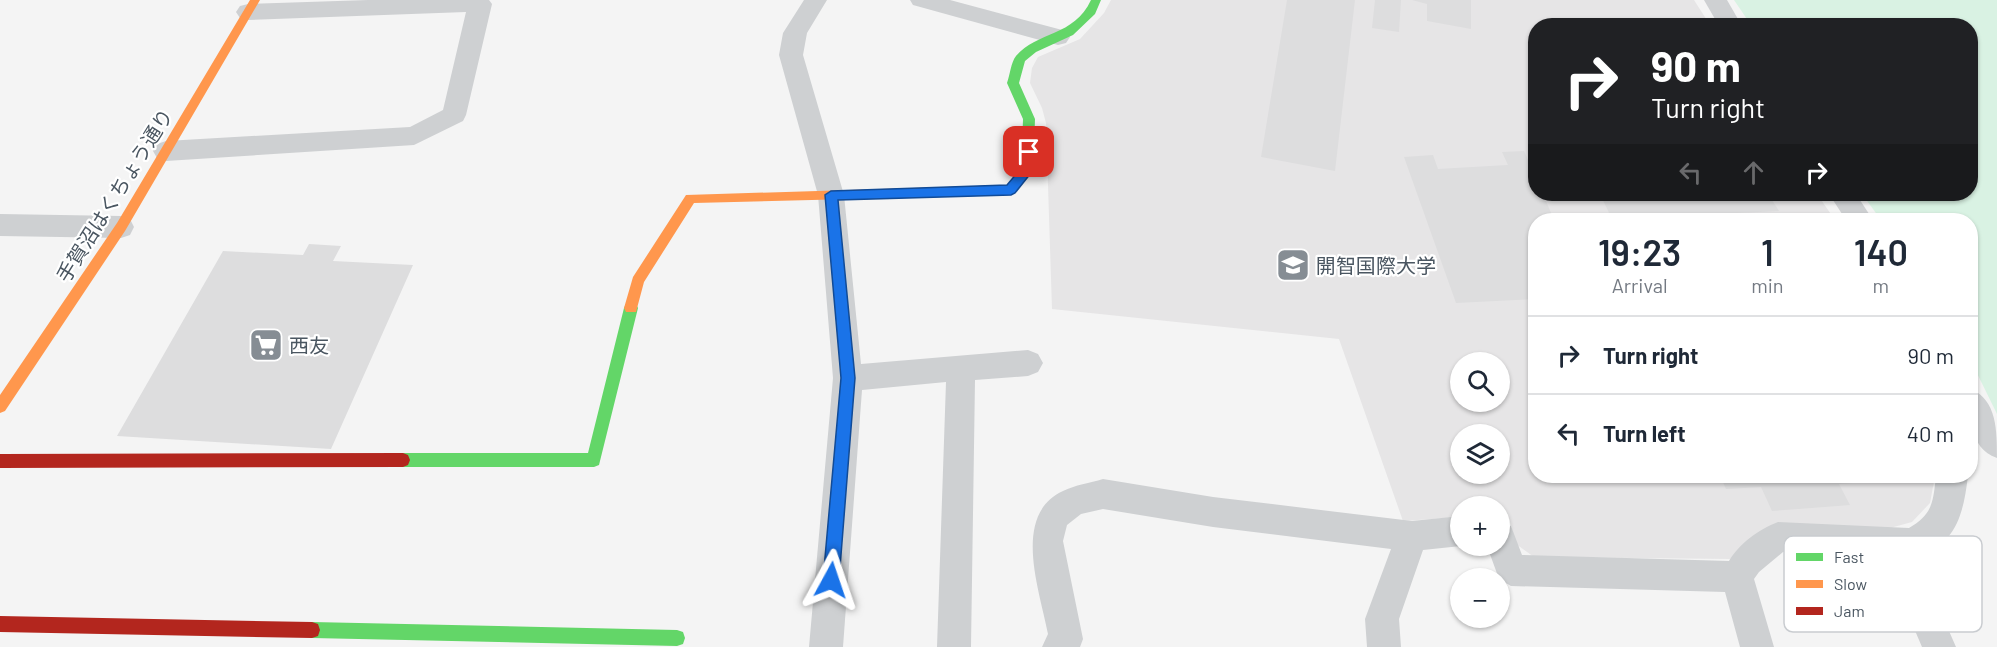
<!DOCTYPE html>
<meta charset="utf-8">
<style>
:root{--surface:#fff;--page:#f6f6f7;--text:#1f2937;--muted:#747a83;--line:#e0e1e3}
body{margin:0;font-family:Barlow,"Noto Sans JP",sans-serif;background:var(--page);color:var(--text);height:100vh;display:flex;flex-direction:column;font-size:22px;white-space:nowrap}
*{box-sizing:border-box;margin:0}
p{font-size:20px;color:var(--muted)}
.icon{flex:none;width:33px;height:33px;fill:none;stroke:currentColor;stroke-width:2;stroke-linecap:round;stroke-linejoin:round}
.map{position:relative;flex:1;overflow:hidden}
.details{position:absolute;left:1528px;top:213px;width:450px;height:270px;display:flex;flex-direction:column;background:var(--surface);border-radius:24px;box-shadow:0 2px 4px #0004}
.details>*{flex:none}
.guide{position:absolute;left:1528px;top:18px;width:450px;height:183px;border-radius:24px;box-shadow:0 2px 4px #0004;background:#202124;color:#fff;overflow:hidden}
.tools{position:absolute;left:1450px;top:352px;display:grid;gap:12px}
.tools a{display:grid;place-items:center;width:60px;height:60px;border-radius:50%;background:var(--surface);box-shadow:0 2px 4px #0004;font-size:30px}
.pin{position:absolute;display:grid;place-items:center;width:51px;height:51px;color:#fff;margin:-26px;border-radius:12px;box-shadow:0 3px 9px #0006}
.me{position:absolute;width:66px;margin:-33px;rotate:5deg;stroke-linejoin:round;filter:drop-shadow(0 0 4px #0008)}
.turn{display:flex;align-items:center;gap:21px;height:126px;padding:0 24px;font-size:27px}
.turn .icon{width:78px;height:78px;stroke-width:2.5}
.turn b{display:block;font-size:42px;line-height:51px}
.lanes{display:flex;align-items:center;height:57px;padding:0 24px;background:#0003;justify-content:center;gap:30px;direction:ltr}
.lanes .off{opacity:.35}
.eta{display:flex;justify-content:space-evenly;align-items:center;height:102px;text-align:center}
.eta b{font-size:36px;font-weight:600;line-height:42px}
ul{padding:0;list-style:none}
li{display:flex;align-items:center;gap:18px;height:78px;padding:0 24px;border-top:2px solid var(--line)}
li div{flex:1}
li b{display:block;font-size:22px}
li em{font-style:normal}
.map>svg:first-child{display:block}
.education{fill:#e6e5e6;fill-rule:evenodd}
.green{fill:#d9f2e3}
.building{fill:#ddddde}
.lines{fill:none;stroke-linecap:round;stroke-linejoin:round}
.street{fill:#ced0d2;fill-rule:evenodd}
.fast{fill:#63d668;fill-rule:evenodd}
.slow{fill:#ff974d;fill-rule:evenodd}
.jam{fill:#b3261e;fill-rule:evenodd}
.route{fill:#1a73e8;stroke:#114b97;stroke-width:1.5}
.labels{text-anchor:middle;dominant-baseline:central;stroke-width:4.5;stroke-linejoin:round;paint-order:stroke}
.street-label{font-size:20px;fill:#4a5661;stroke:#fff}
.poi-label{font-size:20px;fill:#4a5661;stroke:#fff;text-anchor:start}
.key{fill:#fff;stroke:#c9ccd0;stroke-width:1.5}
.key-label{font-size:16px;fill:#4a5661}
</style>
<div class="map">
<svg width="1997" height="647" viewBox="0 0 1997 647">
<rect width="100%" height="100%" fill="#f4f4f4"/>
<!-- education -->
<path class="education" d="M1111,0H1694L1710,25L1536,26V194H1817L1835,220H1536V476H1935L1930,503L1912,522L1879,531L1770,527L1730,559L1534,557L1516,544L1508,514L1500,515V507H1461V517L1403,521L1339,339L1052,309L1046,123L1042,108L1030,83L1032,68L1038,57L1080,39L1104,13ZM1461,363H1500V402H1461ZM1461,435H1500V474H1461Z"/>
<!-- green -->
<polygon class="green" points="1734,0 1997,0 1997,414 1971,361 1971,220 1881,220 1862,194 1971,194 1971,26 1751,25"/>
<!-- building -->
<g class="building">
<polygon points="1287,0 1355,0 1335,171 1261,157"/>
<polygon points="1375,0 1401,0 1399,32 1372,28"/>
<polygon points="1412,0 1471,0 1471,29 1427,21 1427,4"/>
<polygon points="1524,151 1536,178 1536,194 1543,194 1554,220 1536,220 1536,299 1456,303 1404,157 1433,155 1438,169 1508,165 1502,152"/>
<polygon points="1600,194 1768,194 1779,211 1612,219"/>
<polygon points="309,244 341,246 333,261 413,265 331,449 117,436 223,251 303,255"/>
<polygon points="1720,476 1876,476 1879,481 1839,484 1850,505 1772,511 1761,487 1726,489"/>
</g>
<g class="lines">
<!-- street -->
<g class="street">
<polygon points="368,0 489,0 492,4 466,115 463,121 414,145 166,161 157,158 153,151 157,144 166,141 410,127 443,110 466,12 248,20 240,18 236,12 240,6 248,4"/>
<polygon points="804,0 827,0 807,33 803,55 844,195 861,364 1028,350 1038,354 1043,363 1038,372 1028,376 975,380 971,647 937,647 946,382 862,390 843,647 809,647 833,378 818,195 779,55 783,33"/>
<polygon points="910,0 950,0 1066,31 1070,37 1066,43 1058,45 913,5"/>
<polygon points="1704,0 1727,0 1742,26 1719,26"/>
<polygon points="1829,194 1856,194 1873,220 1846,220"/>
<polygon points="0,214 121,216 130,219 134,227 130,235 121,238 0,236"/>
<path d="M1971,389C1997,400 1997,431 1997,458C1967,447 1971,415 1971,389Z"/>
<path d="M1936,476H1968C1963,515 1957,542 1917,558L1956,647H1922L1884,558L1783,552L1759,572L1754,579L1774,647H1740L1725,592L1511,586L1499,579L1487,546H1500V522L1511,526L1522,555L1729,561C1739,544 1759,529 1778,522L1909,528C1933,514 1933,502 1936,476Z"/>
<path d="M1103,479L1213,497L1412,521L1461,516V546L1423,550L1399,619L1401,647H1367L1365,619L1391,549L1213,527L1103,509L1081,514L1067,525L1063,541L1083,639L1080,647H1042L1048,634C1040,591 1011,515 1063,491C1075,485 1090,483 1103,479Z"/>
</g>
<!-- fast -->
<g class="fast">
<path d="M1091,0H1101L1095,14L1073,35L1036,52L1025,61L1019,83L1035,119L1034,148L1028,153L1024,151L1022,148L1023,119L1007,83C1010,75 1011,62 1016,56C1037,31 1074,37 1091,0Z"/>
<polygon points="631,302 636,304 638,308 599,465 594,467 403,467 398,465 396,460 398,455 403,453 588,453 624,308 626,304"/>
<polygon points="312,622 677,630 683,632 685,638 683,644 677,646 312,638 306,636 304,630 306,624"/>
</g>
<!-- slow -->
<g class="slow">
<polygon points="250,0 260,0 125,231 5,411 0,413 0,395 117,223"/>
<polygon points="1028,143 1034,148 1034,168 1015,193 1011,195 694,203 644,282 636,312 626,312 624,308 633,277 686,195 1008,185 1022,167 1022,148"/>
</g>
<!-- jam -->
<g class="jam">
<polygon points="403,453 408,455 410,460 408,465 403,467 0,468 0,454"/>
<polygon points="0,616 312,622 318,624 320,630 318,636 312,638 0,632"/>
</g>
</g>
<!-- route -->
<polygon class="route" points="1029,147 1035,152 1035,168 1015,193 1011,195 838,200 855,378 839,580 837,585 831,587 826,585 823,580 841,378 825,195 831,191 1007,185 1022,167 1023,152"/>
<!-- icons -->
<defs>
<symbol id="university-square" viewBox="-11 -11 22 22"><rect x="-9" y="-9" width="18" height="18" rx="4" fill="#868d94" stroke="#fff"/><path d="M0-5L7-2L0 1L-7-2ZM-4 1L0 2.5L4 1V4Q0 6-4 4Z" fill="#fff"/></symbol>
<symbol id="supermarket-square" viewBox="-11 -11 22 22"><rect x="-9" y="-9" width="18" height="18" rx="4" fill="#868d94" stroke="#fff"/><path d="M-6-5.5h2.5l.6 2H6L4.5 2H-2.5L-4.4-4H-6ZM-1.5 3.2a1.3 1.3 0 1 0 .1 0ZM3 3.2a1.3 1.3 0 1 0 .1 0Z" fill="#fff"/></symbol>
</defs>
<g fill-rule="evenodd">
<use href="#university-square" x="1274" y="246" width="38" height="38"/>
<use href="#supermarket-square" x="247" y="326" width="38" height="38"/>
</g>
<g class="labels">
<!-- street labels -->
<g class="street-label">
<text transform="translate(114 195) rotate(-58)">手賀沼はくちょう通り</text>
</g>
<!-- poi labels -->
<g class="poi-label">
<text x="1316" y="265">開智国際大学</text>
<text x="289" y="345">西友</text>
</g>
</g>
<!-- legend -->
<rect x="1784" y="536" width="198" height="96" rx="9" class="key"/>
<rect x="1796" y="553" width="27" height="8" fill="#63d668"/>
<rect x="1796" y="580" width="27" height="8" fill="#ff974d"/>
<rect x="1796" y="607" width="27" height="8" fill="#b3261e"/>
<g class="key-label">
<text x="1834" y="563">Fast</text>
<text x="1834" y="590">Slow</text>
<text x="1834" y="617">Jam</text>
</g>
</svg>
<div class="tools">
<a><svg class="icon" aria-label="search" viewBox="0 0 24 24"><circle cx="10" cy="10" r="6"/><path d="M15 15l6 6"/></svg></a>
<a><svg class="icon" aria-label="layers" viewBox="0 0 24 24"><path d="M12 4l9 5-9 5-9-5zM3 14l9 5 9-5"/></svg></a>
<a>+</a>
<a>−</a>
</div>
<div class="pin" style="left:1029px;top:152px;background:#d93025"><svg class="icon" aria-label="arrive" viewBox="0 0 24 24"><path d="M6 21V4h12l-3 4 3 4H6"/></svg></div>
<svg class="me" style="left:831px;top:580px" viewBox="-20 -20 40 40"><path d="M0-17L14 15 0 8-14 15z" fill="#1a73e8" stroke="#fff" stroke-width="4"/></svg>
<div class="guide">
<div class="turn"><svg class="icon" aria-label="right" viewBox="0 0 24 24"><path d="M7 20v-9h11M14 6l5 5-5 5"/></svg><div><b>90 m</b>Turn right</div></div>
<div class="lanes"><svg class="icon off" aria-label="left" viewBox="0 0 24 24"><path d="M17 20v-9H6M10 6l-5 5 5 5"/></svg><svg class="icon off" aria-label="ahead" viewBox="0 0 24 24"><path d="M12 20V5M6 11l6-6 6 6"/></svg><svg class="icon" aria-label="right" viewBox="0 0 24 24"><path d="M7 20v-9h11M14 6l5 5-5 5"/></svg></div>
</div>
<section class="details">
<div class="eta">
<div><b>19:23</b><p>Arrival</p></div>
<div><b>1</b><p>min</p></div>
<div><b>140</b><p>m</p></div>
</div>
<ul>
<li><svg class="icon" aria-label="right" viewBox="0 0 24 24"><path d="M7 20v-9h11M14 6l5 5-5 5"/></svg><div><b>Turn right</b></div><em>90 m</em></li>
<li><svg class="icon" aria-label="left" viewBox="0 0 24 24"><path d="M17 20v-9H6M10 6l-5 5 5 5"/></svg><div><b>Turn left</b></div><em>40 m</em></li>
</ul>
</section>
</div>
